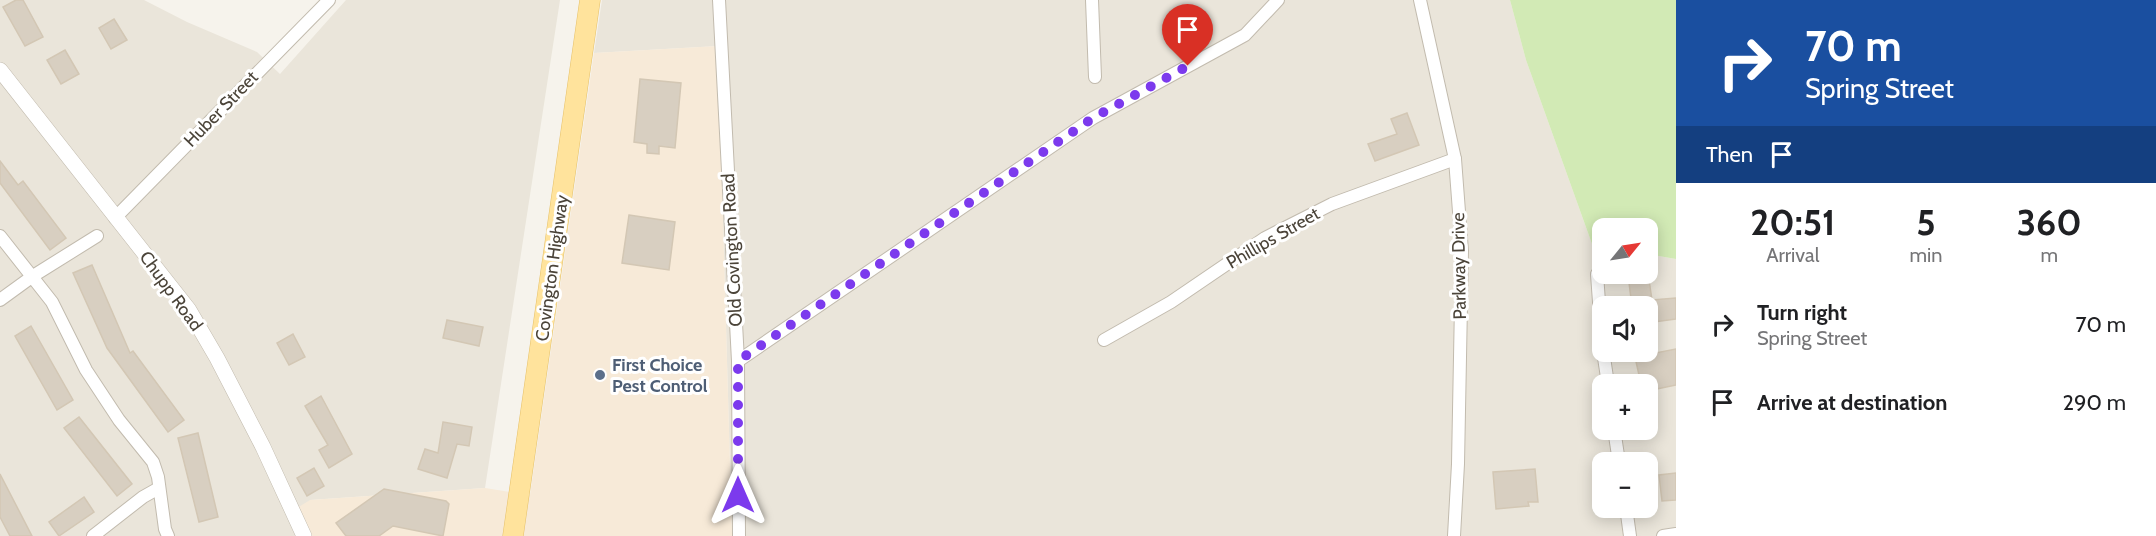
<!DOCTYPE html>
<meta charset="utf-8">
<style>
:root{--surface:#fff;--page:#f6f6f6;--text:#202124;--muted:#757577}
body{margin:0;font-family:Cabin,sans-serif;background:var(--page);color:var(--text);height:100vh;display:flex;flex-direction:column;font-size:22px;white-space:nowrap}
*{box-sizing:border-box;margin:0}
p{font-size:20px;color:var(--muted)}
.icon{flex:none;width:33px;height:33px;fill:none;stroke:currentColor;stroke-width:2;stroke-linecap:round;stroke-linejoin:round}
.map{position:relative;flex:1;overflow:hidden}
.sheet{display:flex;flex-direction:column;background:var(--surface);width:480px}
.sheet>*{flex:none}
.top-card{background:#1a4fa0;color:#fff;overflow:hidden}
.needle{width:39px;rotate:60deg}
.controls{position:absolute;left:1592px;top:218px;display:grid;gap:12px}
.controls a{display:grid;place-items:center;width:66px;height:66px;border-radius:12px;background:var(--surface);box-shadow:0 3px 15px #0003;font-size:30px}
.pin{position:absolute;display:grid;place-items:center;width:51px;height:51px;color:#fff;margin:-62px -26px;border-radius:50% 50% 50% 0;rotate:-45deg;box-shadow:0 0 6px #0007}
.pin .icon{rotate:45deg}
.me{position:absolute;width:66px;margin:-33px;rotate:0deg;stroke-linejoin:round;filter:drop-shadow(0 0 4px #0008)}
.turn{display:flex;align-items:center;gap:21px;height:126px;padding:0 30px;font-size:27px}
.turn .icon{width:78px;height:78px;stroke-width:2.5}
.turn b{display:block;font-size:42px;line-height:51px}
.then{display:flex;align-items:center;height:57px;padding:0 30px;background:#0003;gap:12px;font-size:22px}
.eta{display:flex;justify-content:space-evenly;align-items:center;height:102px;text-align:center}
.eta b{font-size:36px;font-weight:700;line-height:42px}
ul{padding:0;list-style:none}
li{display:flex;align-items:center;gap:18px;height:78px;padding:0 30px}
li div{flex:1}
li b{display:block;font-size:22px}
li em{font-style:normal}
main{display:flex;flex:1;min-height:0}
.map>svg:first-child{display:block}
.residential{fill:#eae5da;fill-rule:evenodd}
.commercial{fill:#f7ead8}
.green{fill:#d2eab5}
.building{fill:#d8cfc1;stroke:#d3c7b4;stroke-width:1.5}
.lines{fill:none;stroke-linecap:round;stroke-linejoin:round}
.minor-casing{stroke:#c2bbae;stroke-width:14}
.tertiary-casing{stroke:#c2bbae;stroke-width:16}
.primary-casing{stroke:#e6c16a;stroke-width:21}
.minor{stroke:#fff;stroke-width:12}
.tertiary{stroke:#fff;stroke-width:15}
.primary{stroke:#ffe39c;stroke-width:20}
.route{stroke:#7c3aed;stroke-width:10;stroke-dasharray:0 18}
.service-dot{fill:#5c6f8a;stroke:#fff;stroke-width:2}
.labels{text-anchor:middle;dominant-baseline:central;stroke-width:6;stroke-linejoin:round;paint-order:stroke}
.street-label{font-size:18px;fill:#4b4439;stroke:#fff}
.service-label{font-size:18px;font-weight:bold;fill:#4e5e75;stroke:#fff;text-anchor:start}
</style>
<main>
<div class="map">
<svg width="1676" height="536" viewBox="0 0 1676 536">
<rect width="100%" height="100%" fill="#f6f3ec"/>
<!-- residential -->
<g class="residential">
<polygon points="0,0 144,0 187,22 257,52 280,74 346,0 560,0 485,488 310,500 304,536 0,536"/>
<path d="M602,0H1510L1526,60L1592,244L1602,246V273H1647V254L1676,259V536H732L718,46L594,53ZM1602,306H1647V351H1602ZM1602,384H1647V429H1602ZM1602,462H1647V507H1602Z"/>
</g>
<!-- commercial -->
<polygon class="commercial" points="718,46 732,536 304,536 297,508 310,500 485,488 530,495 594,53"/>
<!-- green -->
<polygon class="green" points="1510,0 1676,0 1676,259 1647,254 1647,228 1602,228 1602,246 1592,244 1526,60"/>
<!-- building -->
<g class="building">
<polygon points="16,0 23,0 43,37 25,46 3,7"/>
<polygon points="114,19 127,40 111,49 99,28"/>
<polygon points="65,50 79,74 61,84 47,60"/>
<polygon points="640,79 681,83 675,148 659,146 659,154 647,153 647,144 634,142"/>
<polygon points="1407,113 1419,145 1375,161 1368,144 1397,134 1391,119"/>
<polygon points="0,161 18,185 23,181 66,238 50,250 0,183"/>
<polygon points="629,215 675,222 669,270 622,263"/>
<polygon points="92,265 130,353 133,351 184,420 168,432 107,348 73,273"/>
<polygon points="1648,273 1652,300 1676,298 1676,319 1647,323 1647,306 1632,306 1628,275"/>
<polygon points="447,320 483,327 479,346 443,338"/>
<polygon points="31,326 73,400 57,410 15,336"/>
<polygon points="293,334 305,357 289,365 277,343"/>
<polygon points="1676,349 1676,385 1647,391 1647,384 1641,384 1635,357"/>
<polygon points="321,396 352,454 329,468 319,450 328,445 305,406"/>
<polygon points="79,417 132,484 117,496 64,428"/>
<polygon points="443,422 472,427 469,446 457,444 447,478 418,469 425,449 438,453"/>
<polygon points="198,433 218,517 199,522 178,438"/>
<polygon points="314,468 324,486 307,496 297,478"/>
<polygon points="1535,469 1538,502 1528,502 1529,506 1496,509 1493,472"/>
<polygon points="1676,473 1676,500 1662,501 1659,475"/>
<polygon points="0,474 32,536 10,536 0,517"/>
<polygon points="384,489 446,501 449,504 443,536 393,526 379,536 346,536 336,523"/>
<polygon points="84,497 94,512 59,536 49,522"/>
</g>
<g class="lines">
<defs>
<g id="minor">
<polyline points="719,0 738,361 739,536"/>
<polyline points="1092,0 1095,77"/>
<polyline points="1420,0 1455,159 1462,251 1458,464 1454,536"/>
<polyline points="115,218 329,0"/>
<polyline points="0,236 52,302 86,370 119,420 153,462 158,477 165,529 168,536"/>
<polyline points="1597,274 1602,344"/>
<polyline points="0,300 33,276 97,236"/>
<polyline points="1104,340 1171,302 1265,238 1332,204 1455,159"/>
<polyline points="1603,351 1608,384"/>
<polyline points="738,361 1093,118 1245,35 1278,0"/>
<polyline points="1614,429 1619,462"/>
<polyline points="1626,507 1630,536"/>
<polyline points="93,536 143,497 159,488"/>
<polyline points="1663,536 1676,534"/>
</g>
<polyline id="tertiary" points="0,70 189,310 217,358 263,447 304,536"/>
<polyline id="primary" points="513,536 590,0"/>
</defs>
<!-- minor casing -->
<use href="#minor" class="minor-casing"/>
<!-- tertiary casing -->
<use href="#tertiary" class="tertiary-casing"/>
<!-- primary casing -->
<use href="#primary" class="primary-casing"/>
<!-- minor -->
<use href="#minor" class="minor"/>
<!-- tertiary -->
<use href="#tertiary" class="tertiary"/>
<!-- primary -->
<use href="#primary" class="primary"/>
</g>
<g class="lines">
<!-- route -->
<polyline class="route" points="738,495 738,361 1093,118 1188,66"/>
</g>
<!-- markers -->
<circle class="service-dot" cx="600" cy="375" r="6"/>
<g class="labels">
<!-- street labels -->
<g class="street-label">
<text transform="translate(221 109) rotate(-46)">Huber Street</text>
<text transform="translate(1273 238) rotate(-30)">Phillips Street</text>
<text transform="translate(732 250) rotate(-93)">Old Covington Road</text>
<text transform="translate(1459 266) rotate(-91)">Parkway Drive</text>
<text transform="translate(552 268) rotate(-82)">Covington Highway</text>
<text transform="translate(171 291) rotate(54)">Chupp Road</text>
</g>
<!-- service labels -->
<g class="service-label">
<text x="612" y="365">First Choice<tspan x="612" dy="21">Pest Control</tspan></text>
</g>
</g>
</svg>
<div class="controls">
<a><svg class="needle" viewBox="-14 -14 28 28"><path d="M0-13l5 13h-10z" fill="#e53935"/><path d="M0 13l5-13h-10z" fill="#757577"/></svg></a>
<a><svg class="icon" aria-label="sound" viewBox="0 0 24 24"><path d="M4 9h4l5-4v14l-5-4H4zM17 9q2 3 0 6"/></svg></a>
<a>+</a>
<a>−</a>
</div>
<div class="pin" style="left:1188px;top:66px;background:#d93025"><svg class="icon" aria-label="arrive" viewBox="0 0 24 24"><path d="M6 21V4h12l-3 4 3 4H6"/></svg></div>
<svg class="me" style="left:738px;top:495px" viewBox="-20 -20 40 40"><path d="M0-17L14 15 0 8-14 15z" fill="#7c3aed" stroke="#fff" stroke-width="4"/></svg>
</div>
<section class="sheet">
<div class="top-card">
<div class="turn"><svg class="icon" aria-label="right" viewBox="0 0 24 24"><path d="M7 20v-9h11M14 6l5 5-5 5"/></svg><div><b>70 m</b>Spring Street</div></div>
<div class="then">Then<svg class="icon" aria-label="arrive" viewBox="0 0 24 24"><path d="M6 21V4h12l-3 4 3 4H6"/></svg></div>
</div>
<div class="eta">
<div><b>20:51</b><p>Arrival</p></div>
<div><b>5</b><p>min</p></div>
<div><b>360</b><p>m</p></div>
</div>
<ul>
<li><svg class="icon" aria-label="right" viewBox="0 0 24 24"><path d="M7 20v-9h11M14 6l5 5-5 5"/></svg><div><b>Turn right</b><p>Spring Street</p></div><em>70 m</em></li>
<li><svg class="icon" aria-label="arrive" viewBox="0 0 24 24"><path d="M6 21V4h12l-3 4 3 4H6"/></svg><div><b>Arrive at destination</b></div><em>290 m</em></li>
</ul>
</section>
</main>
